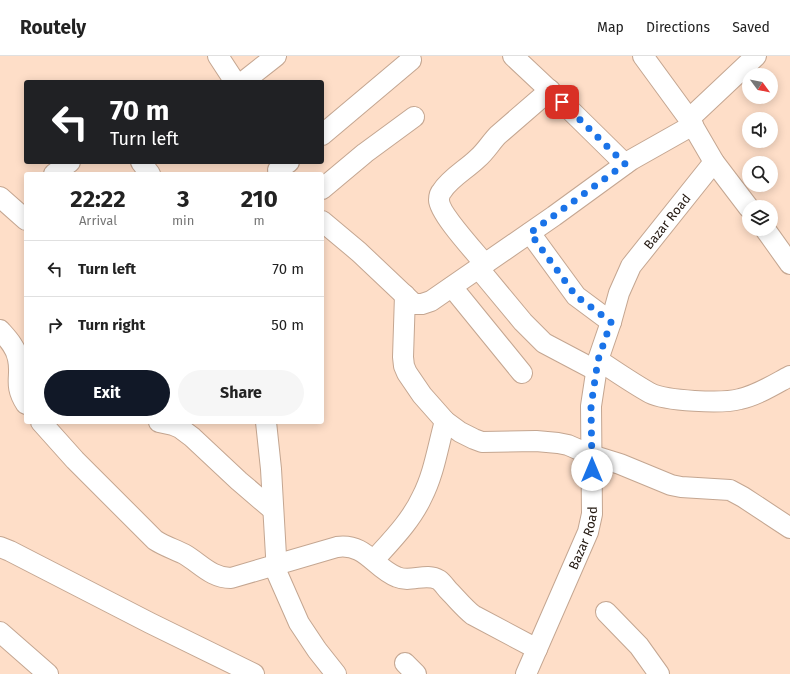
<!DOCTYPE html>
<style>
:root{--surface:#fff;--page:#f6f6f6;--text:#222;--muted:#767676;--line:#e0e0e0;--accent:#111827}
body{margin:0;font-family:"Fira Sans",sans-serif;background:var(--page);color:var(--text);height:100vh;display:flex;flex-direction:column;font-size:15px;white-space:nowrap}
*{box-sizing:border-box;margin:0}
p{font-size:13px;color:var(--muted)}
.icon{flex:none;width:22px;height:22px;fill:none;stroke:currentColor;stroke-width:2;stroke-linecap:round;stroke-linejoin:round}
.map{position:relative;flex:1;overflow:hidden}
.details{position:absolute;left:24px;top:116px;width:300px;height:252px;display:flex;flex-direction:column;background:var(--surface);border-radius:4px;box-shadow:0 2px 10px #0003}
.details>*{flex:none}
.top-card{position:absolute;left:24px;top:24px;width:300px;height:84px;border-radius:4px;box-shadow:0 2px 10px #0003;background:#202124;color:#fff;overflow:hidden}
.needle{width:26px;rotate:122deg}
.buttons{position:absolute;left:742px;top:12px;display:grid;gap:8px}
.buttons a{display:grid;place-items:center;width:36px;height:36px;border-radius:50%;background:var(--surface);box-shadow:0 2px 10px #0003;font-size:20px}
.pin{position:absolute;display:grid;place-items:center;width:34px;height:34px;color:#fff;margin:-17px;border-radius:8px;box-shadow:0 2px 6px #0006}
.me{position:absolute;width:44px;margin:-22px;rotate:0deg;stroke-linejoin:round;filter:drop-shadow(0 0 3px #0008)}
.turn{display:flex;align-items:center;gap:14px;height:84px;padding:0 20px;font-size:18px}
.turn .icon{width:52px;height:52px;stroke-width:2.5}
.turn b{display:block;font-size:28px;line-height:34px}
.eta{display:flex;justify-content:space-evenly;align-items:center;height:68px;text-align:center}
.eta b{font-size:24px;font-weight:700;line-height:28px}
.primary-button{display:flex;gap:8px;margin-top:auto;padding:8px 20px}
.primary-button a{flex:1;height:46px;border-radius:24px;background:var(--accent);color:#fff;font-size:16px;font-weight:700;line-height:46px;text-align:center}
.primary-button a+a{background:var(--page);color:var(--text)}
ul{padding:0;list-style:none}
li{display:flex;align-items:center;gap:12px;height:56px;padding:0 20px;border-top:1px solid var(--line)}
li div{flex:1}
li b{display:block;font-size:15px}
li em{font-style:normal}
header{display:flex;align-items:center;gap:24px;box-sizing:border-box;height:56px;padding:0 20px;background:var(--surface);border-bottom:1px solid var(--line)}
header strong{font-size:19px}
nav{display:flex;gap:22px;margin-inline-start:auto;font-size:14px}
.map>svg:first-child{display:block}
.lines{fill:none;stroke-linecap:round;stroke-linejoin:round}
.minor-casing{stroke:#c4a691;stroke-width:22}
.minor{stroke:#fff;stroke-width:20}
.route{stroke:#1a73e8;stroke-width:7;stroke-dasharray:0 12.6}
.labels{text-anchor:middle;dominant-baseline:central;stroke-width:4;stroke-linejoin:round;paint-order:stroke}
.street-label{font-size:13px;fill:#22170f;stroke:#fcf0e7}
</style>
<header>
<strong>Routely</strong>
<nav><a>Map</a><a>Directions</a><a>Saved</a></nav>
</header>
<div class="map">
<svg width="790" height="618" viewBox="0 0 790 618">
<rect width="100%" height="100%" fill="#fedec8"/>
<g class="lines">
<defs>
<g id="minor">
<polyline points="218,0 235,26"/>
<polyline points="513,0 562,46 625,108"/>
<polyline points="643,0 689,63 714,106 749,152"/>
<polyline points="243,26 276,0"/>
<polyline points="689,63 756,0"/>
<polyline points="322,79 411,4"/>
<polyline points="141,106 150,118"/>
<polyline points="278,114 289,106"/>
<polyline points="54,118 70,106"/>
<polyline points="322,133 365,97 414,61"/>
<polyline points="0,141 26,164"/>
<polyline points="322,165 359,196 414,248 422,248 431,245 554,160 631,104 693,69"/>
<polyline points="765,173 790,208"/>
<polyline points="530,177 576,240 611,266"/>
<path d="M485,208C475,196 439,157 439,144C439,141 440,137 442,135C450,122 467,113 478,102C486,95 491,86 498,79L550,34"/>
<polyline points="479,213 523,266 544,287 597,315"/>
<polyline points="452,231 522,317"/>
<polyline points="405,239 403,301 404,310 407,317 422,339 445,365 460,376 474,383 482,386 536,385 558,387 568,389 591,399 620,408 671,429 681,431 730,434 743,441 790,472"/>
<path d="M0,274C7,282 16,291 18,303C22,321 13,328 26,348"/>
<path d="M598,304C615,315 632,327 650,337C666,345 722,348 740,343C758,339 775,328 790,320"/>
<path d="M41,366L75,404L155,484C164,490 174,493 184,498C200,507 211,522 231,522L337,491C366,487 374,512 397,521C411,527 426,516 439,524C443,527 446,532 449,535C457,543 464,552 473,559L537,593"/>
<polyline points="159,366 173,369 180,372 192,381 239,425 273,454"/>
<polyline points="266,366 271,413 277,517 299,567 317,594 336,618"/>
<polyline points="0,491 10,495 150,567 254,618"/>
<path d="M374,504C391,485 411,465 422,441C434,418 438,390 445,365"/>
<polyline points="606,556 639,590 659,618"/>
<polyline points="0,576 48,618"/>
<polyline points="405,607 416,618"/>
<path id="s1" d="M526,618L588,476L592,458L591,350L598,304L611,266L619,237L631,210L714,106"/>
</g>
</defs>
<!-- minor casing -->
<use href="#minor" class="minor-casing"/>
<!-- minor -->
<use href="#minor" class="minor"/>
</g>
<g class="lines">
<!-- route -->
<polyline class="route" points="562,46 625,108 530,177 576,240 611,266 598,304 591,350 592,414"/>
</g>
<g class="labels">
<!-- street labels -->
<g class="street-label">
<text stroke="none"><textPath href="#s1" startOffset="485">Bazar Road</textPath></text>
<text stroke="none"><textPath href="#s1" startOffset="148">Bazar Road</textPath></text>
</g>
</g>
</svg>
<div class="buttons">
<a><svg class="needle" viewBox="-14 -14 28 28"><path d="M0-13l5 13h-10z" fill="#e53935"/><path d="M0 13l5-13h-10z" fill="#767676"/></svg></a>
<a><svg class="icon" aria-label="sound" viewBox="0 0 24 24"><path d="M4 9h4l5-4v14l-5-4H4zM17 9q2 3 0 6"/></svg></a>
<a><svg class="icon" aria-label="search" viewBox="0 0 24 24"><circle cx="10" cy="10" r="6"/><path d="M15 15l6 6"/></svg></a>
<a><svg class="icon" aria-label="layers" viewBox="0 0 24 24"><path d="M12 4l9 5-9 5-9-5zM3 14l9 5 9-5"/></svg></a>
</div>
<div class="pin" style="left:562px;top:46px;background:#d93025"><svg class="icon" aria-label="arrive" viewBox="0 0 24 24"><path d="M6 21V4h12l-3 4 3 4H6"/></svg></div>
<svg class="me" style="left:592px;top:414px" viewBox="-20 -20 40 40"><circle r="19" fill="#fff"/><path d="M0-13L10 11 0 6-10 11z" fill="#1a73e8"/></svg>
<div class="top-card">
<div class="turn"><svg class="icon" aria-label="left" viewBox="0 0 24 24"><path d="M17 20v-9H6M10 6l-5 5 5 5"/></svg><div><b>70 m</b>Turn left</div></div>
</div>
<section class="details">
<div class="eta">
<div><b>22:22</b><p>Arrival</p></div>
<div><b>3</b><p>min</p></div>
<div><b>210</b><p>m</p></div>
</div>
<ul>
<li><svg class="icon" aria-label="left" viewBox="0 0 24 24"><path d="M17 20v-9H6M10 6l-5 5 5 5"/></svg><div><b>Turn left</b></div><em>70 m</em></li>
<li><svg class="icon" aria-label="right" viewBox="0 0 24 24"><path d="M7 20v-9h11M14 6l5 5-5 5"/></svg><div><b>Turn right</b></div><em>50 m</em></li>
</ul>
<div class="primary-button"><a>Exit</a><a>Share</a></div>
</section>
</div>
